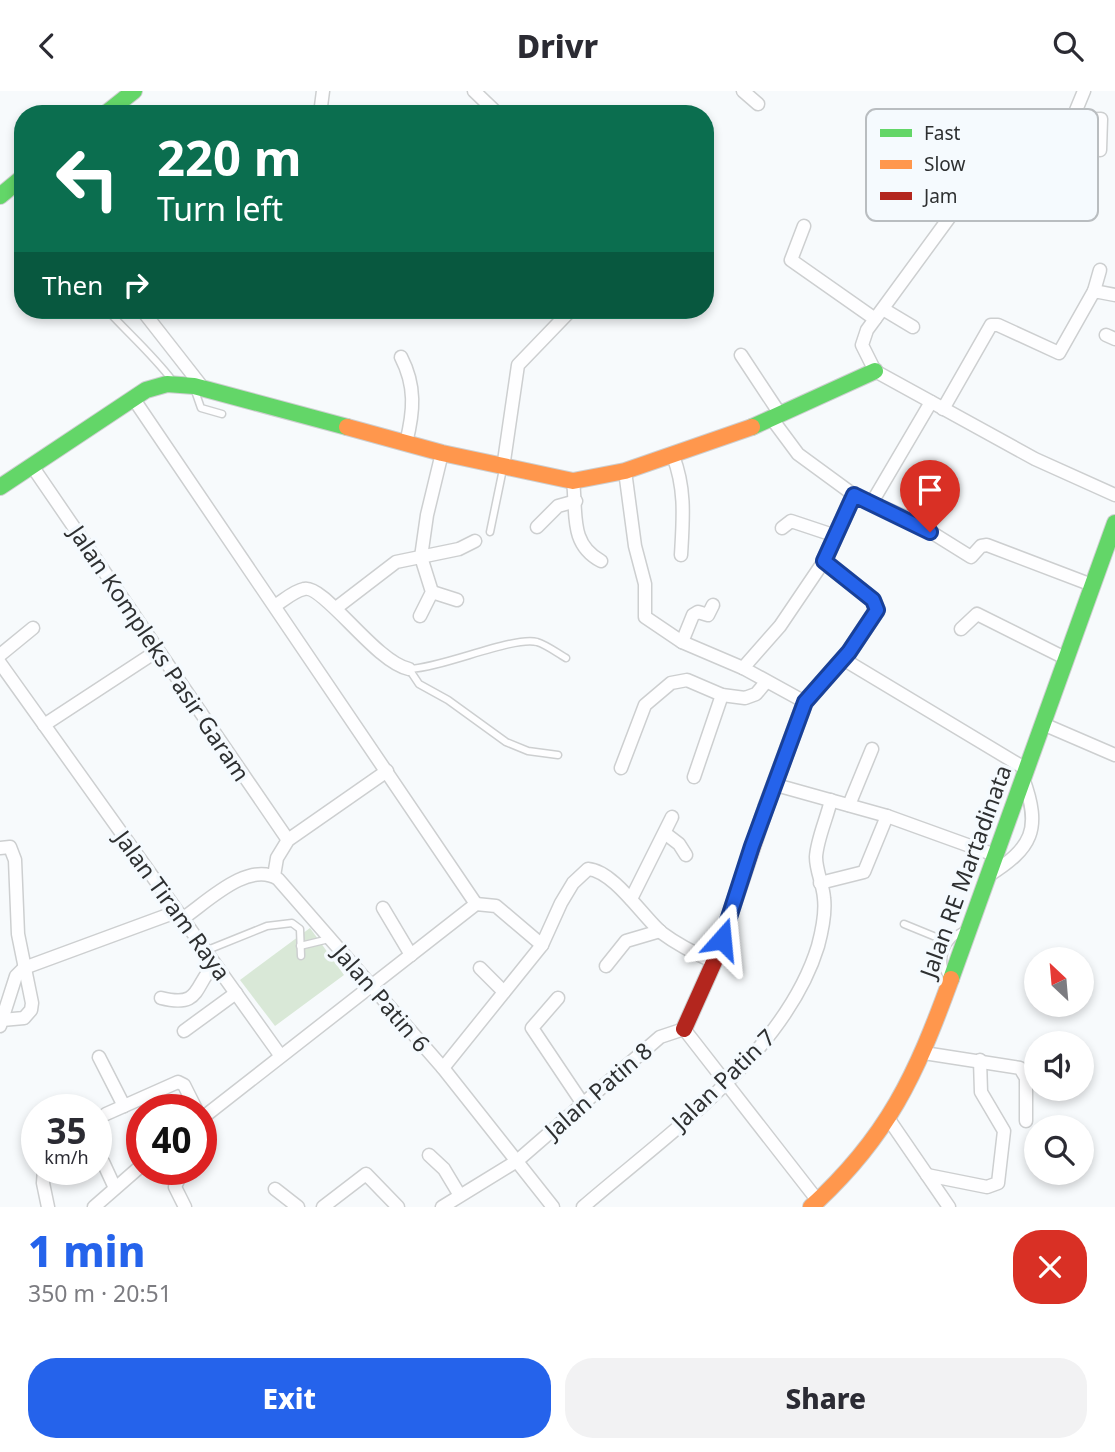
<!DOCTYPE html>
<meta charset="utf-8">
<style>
:root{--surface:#fff;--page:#f2f2f3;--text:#2b2b33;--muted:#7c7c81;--accent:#2563eb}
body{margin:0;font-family:"Noto Sans",sans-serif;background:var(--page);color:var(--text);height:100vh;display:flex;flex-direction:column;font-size:26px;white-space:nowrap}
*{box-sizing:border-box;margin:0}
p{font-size:23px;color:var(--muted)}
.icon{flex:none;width:38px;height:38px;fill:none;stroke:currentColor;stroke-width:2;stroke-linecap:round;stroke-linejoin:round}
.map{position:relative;height:1116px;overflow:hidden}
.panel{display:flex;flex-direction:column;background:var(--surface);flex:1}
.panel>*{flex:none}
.hud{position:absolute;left:14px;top:14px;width:700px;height:214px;border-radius:28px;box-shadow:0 4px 10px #0003;background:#0b6e4f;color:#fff;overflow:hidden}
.needle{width:46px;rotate:334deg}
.buttons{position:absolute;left:1024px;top:856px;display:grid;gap:14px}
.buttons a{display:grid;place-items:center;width:70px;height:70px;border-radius:50%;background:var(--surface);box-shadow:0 4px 10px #0003;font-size:35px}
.speed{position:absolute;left:21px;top:1003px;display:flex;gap:14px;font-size:35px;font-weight:700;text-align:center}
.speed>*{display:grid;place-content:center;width:91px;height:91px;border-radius:50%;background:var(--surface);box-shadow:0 4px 10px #0003;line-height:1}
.speed small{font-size:18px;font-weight:400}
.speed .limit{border:10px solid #d22;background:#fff;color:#111}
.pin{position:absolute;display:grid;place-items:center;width:60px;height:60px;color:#fff;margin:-72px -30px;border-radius:50% 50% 50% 0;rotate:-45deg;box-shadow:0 0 7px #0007}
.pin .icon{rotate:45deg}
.me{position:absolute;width:77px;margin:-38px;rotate:18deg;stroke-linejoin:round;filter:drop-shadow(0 0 5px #0008)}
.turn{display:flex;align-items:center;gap:24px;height:147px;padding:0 28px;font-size:32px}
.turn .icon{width:91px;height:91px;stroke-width:2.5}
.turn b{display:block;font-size:49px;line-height:60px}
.then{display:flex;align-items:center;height:66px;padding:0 28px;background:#0003;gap:14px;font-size:26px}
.round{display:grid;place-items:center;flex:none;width:74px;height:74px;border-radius:28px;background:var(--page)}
.head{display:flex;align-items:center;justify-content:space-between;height:119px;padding:0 28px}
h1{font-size:42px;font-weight:800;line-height:52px;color:var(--accent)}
.action{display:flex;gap:14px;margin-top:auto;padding:14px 28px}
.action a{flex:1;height:80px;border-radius:28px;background:var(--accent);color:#fff;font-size:28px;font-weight:800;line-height:80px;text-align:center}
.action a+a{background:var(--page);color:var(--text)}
header{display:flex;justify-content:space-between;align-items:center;height:91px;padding:0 28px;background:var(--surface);font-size:32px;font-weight:800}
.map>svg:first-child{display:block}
.green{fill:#d9e8d7}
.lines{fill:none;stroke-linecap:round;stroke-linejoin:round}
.lane-casing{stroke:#cdcfd0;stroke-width:9}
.street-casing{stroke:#cdcfd0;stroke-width:15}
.fast-casing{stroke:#cdcfd0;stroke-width:18}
.slow-casing{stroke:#cdcfd0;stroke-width:18}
.jam-casing{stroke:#cdcfd0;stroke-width:18}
.lane{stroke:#fefeff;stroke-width:6}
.street{stroke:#fefeff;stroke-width:12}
.fast{stroke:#63d668;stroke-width:16}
.slow{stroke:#ff974d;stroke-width:16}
.jam{stroke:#b3261e;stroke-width:16}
.route-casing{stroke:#184099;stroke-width:18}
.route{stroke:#2563eb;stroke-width:12}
.labels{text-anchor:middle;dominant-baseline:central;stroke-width:7;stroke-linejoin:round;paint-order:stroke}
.street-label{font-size:23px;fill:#2e3031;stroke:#f5fafe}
.key{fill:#f5fafe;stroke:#b9bdc0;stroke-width:2}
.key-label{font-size:19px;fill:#2e3031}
</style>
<header><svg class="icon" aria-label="back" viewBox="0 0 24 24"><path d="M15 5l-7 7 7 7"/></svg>Drivr<svg class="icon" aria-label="search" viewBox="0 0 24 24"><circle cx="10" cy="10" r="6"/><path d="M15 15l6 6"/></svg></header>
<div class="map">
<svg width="1115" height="1116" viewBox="0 0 1115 1116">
<rect width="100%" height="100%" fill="#f7fafc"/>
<!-- green -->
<polygon class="green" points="310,837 344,884 275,935 240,889"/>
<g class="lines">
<defs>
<g id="lane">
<path d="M107,219C129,243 152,263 172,289"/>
<polyline points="194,297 201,317 222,323"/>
<polyline points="490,441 503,378"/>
<path d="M558,664L528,660L506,651L448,609L419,593L409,578C442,577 513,545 537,551C547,554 557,562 566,567"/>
<polyline points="904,833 948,851"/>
<polyline points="300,855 329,848"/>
<polyline points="205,860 267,835 292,832 300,838 301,865"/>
<path d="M947,887C938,866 944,850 964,839"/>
</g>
<g id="street">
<polyline points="474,0 498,23"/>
<polyline points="743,0 758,13"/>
<polyline points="1084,0 1072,29 980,45 957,116 867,239 862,254 875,280 1035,368 1115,404"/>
<polyline points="320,23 323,0"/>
<polyline points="1072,29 1101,28 1100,59"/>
<polyline points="937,80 963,103"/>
<polyline points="804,135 791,169 875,228"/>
<polyline points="1094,200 1100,179"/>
<polyline points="883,218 913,236"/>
<polyline points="142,219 203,297"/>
<polyline points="1106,244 1115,248"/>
<polyline points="741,264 780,323"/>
<path d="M401,266C416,295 414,320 406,352"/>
<polyline points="133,307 476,813"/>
<polyline points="943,318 991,234 998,234 1059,262 1094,200 1115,204"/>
<polyline points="772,328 798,363 854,404 910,428 971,466 981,455 987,454 1092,494"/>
<path d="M673,365C686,398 683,429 681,464"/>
<polyline points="32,375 288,749"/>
<polyline points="503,377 518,274 571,219"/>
<polyline points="625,380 635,455 645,493 645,526 682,551 743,577 805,611"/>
<path d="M573,390C577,422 569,453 601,470"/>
<polyline points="871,413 931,311"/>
<polyline points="537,436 558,415 576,410"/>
<polyline points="782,437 791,430 836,445"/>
<polyline points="432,501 457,509"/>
<path d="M276,514C284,509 294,500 304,498C323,492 375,571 409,578"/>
<polyline points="336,517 396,471 459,458 475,450"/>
<polyline points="420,525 432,501 421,466 427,424 442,362"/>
<polyline points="961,538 977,523 1065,567"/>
<polyline points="682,551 693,524 698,521 708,524 713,514"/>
<polyline points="0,564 33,537"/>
<polyline points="843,568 1026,678"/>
<polyline points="0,572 280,964"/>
<polyline points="743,577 780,535 824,470"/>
<polyline points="1043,633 1115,664"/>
<polyline points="44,634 157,560"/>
<polyline points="621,677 645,614 671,592 687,589 722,604 745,607 756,603 766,591"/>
<polyline points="694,686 722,604"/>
<polyline points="776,694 887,725 995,764"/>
<polyline points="849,714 872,658"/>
<polyline points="666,743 679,753 686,764"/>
<polyline points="0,757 10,756 15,769 18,843 32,912 31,919 24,927 2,929"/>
<polyline points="274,785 277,767 288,749 387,680"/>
<path d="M988,785C1032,757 1042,739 1023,687"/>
<polyline points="820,792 864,781 887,725"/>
<polyline points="631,808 672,726"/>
<polyline points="383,817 411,864"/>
<path d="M182,828C206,812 248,769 278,788L443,977L553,1116"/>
<polyline points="606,875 626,850 660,840"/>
<polyline points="480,877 504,901"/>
<path d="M161,907C202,917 193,895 215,873"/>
<polyline points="558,907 532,937 583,1013"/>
<polyline points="0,935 16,885 24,877 176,821"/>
<polyline points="184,940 236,902"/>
<polyline points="924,962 1020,977 1026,987 1026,1030"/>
<polyline points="99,966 124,1015"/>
<path d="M443,977L542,854L561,812L573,792L588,778C614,780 643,826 662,842C678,854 696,863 714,871"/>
<polyline points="106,1023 178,991 184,994 196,1018"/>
<polyline points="201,1028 476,813 496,815 542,854"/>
<polyline points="890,1030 949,1116"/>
<polyline points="429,1064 444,1078 459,1103"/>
<polyline points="96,1068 103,1071 115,1097"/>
<polyline points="44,1078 43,1092 48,1116"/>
<polyline points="183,1078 175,1096 185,1116"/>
<polyline points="927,1084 987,1096 998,1092 1004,1040 981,1001 980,969"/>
<polyline points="275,1098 298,1116"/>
<polyline points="94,1116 142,1074"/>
<polyline points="323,1116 366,1083 398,1116"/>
<polyline points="442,1116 517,1070 660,946 684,938 818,1110"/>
<path d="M583,1116C666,1044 785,963 818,855C822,840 826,823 824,807C823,793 816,780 816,766C817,748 827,727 831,709"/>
</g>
<g id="fast">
<polyline points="105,23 134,0"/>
<polyline points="0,105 23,86"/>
<polyline points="752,336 875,280"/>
<polyline points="0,396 146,299 167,293 194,295 347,336"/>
<polyline points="766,716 805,611 849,561 877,519 873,509 824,470 854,404"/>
<polyline points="951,888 1115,432"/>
</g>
<g id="slow">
<polyline points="347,336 442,362 573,390 625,380 752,336"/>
<path d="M811,1116C888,1046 916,984 951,888"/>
</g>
<polyline id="jam" points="684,938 714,871 766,716"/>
</defs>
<!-- lane casing -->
<use href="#lane" class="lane-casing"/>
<!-- street casing -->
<use href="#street" class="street-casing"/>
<!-- fast casing -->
<use href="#fast" class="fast-casing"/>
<!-- slow casing -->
<use href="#slow" class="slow-casing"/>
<!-- jam casing -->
<use href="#jam" class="jam-casing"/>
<!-- lane -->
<use href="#lane" class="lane"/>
<!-- street -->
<use href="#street" class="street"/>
<!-- fast -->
<use href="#fast" class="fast"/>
<!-- slow -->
<use href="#slow" class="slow"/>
<!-- jam -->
<use href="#jam" class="jam"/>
</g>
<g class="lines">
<defs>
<polyline id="route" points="722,848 752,755 805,611 849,561 877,519 873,509 824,470 854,404 930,441"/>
</defs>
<!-- route casing -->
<use href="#route" class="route-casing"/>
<!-- route -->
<use href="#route" class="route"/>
</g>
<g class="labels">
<!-- street labels -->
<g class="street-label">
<text transform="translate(160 562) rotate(56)">Jalan Kompleks Pasir Garam</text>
<text transform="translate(965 780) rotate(-70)">Jalan RE Martadinata</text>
<text transform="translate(173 814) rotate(54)">Jalan Tiram Raya</text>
<text transform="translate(382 907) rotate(49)">Jalan Patin 6</text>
<text transform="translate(723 988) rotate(-44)">Jalan Patin 7</text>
<text transform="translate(598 999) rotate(-41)">Jalan Patin 8</text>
</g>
</g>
<!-- legend -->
<rect x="866" y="18" width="232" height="112" rx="10" class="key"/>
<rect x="880" y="38" width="32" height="8" fill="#63d668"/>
<rect x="880" y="69" width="32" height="9" fill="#ff974d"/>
<rect x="880" y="101" width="32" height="8" fill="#b3261e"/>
<g class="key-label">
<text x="924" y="49">Fast</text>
<text x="924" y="80">Slow</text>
<text x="924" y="112">Jam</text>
</g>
</svg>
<div class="buttons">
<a><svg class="needle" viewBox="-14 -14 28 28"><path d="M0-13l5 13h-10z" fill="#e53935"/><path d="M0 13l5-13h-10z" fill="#7c7c81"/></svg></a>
<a><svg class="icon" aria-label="sound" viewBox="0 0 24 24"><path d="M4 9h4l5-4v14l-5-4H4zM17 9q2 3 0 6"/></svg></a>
<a><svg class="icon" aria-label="search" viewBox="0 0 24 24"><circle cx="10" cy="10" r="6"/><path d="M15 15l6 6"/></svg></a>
</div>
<div class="speed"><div>35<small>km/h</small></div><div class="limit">40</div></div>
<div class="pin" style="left:930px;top:441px;background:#d93025"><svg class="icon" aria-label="arrive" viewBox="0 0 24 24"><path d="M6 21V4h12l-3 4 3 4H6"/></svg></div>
<svg class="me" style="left:722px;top:848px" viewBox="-20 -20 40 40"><path d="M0-17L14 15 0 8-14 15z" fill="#2563eb" stroke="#fff" stroke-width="4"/></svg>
<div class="hud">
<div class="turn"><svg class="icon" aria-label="left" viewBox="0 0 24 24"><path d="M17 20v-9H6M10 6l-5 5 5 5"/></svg><div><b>220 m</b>Turn left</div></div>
<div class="then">Then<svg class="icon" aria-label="right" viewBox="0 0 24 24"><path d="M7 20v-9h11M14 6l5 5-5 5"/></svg></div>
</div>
</div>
<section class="panel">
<div class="head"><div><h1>1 min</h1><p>350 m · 20:51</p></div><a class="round" style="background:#d93025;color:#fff"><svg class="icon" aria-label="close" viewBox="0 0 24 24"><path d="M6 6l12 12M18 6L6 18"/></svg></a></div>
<div class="action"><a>Exit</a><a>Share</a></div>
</section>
